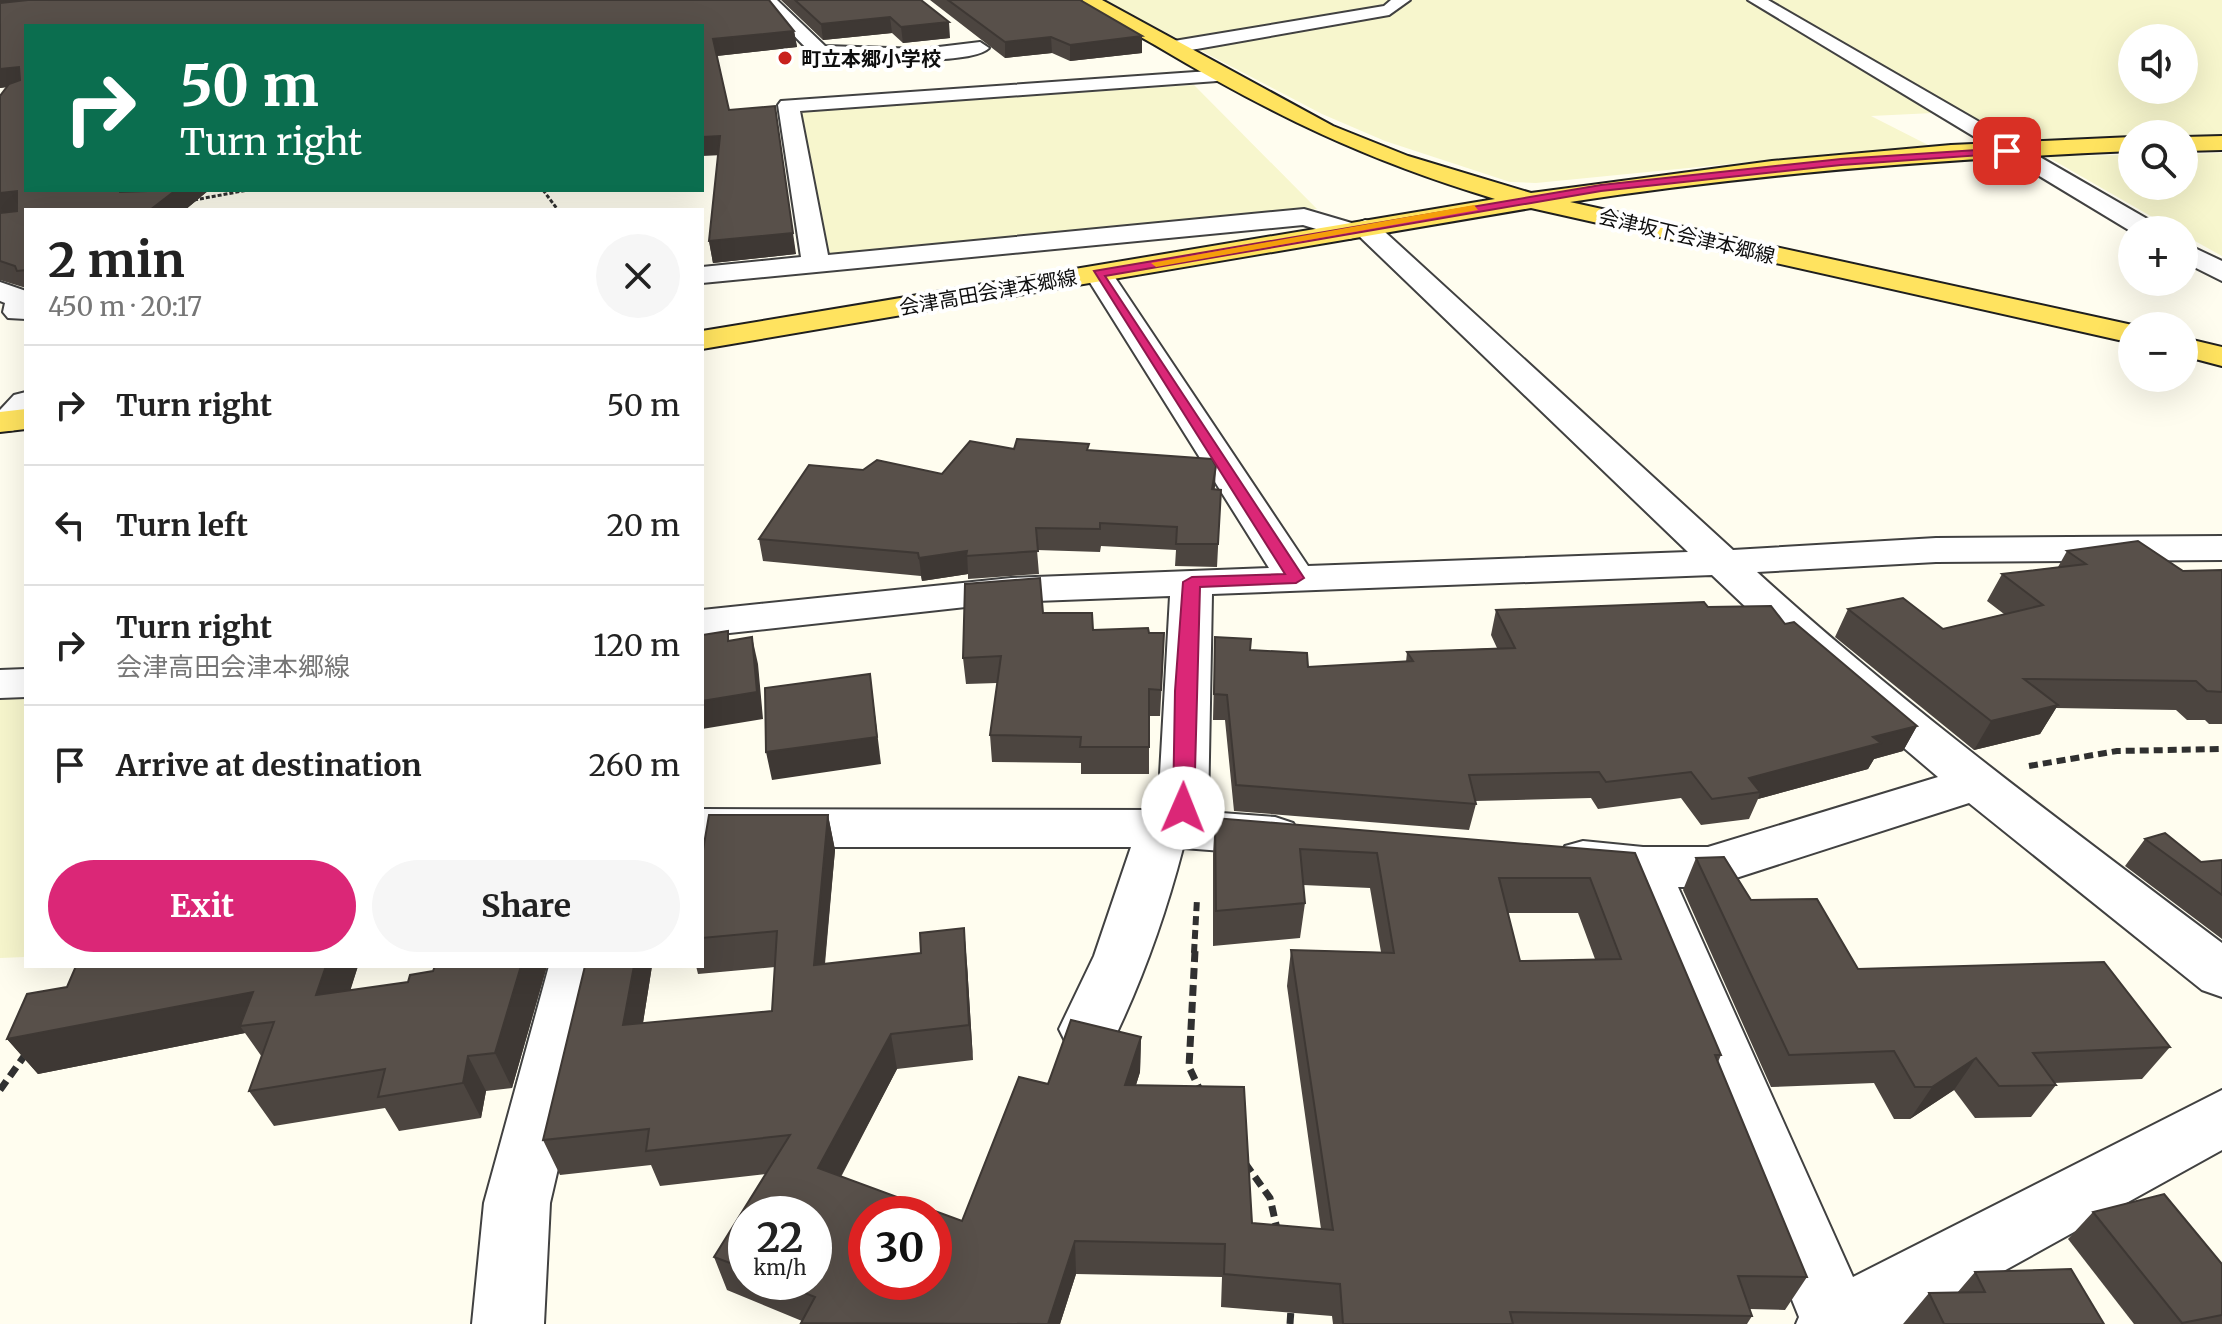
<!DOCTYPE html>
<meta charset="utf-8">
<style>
:root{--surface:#fff;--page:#f6f6f6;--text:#222;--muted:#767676;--line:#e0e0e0;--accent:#db2777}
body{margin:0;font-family:Merriweather,"Noto Sans JP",serif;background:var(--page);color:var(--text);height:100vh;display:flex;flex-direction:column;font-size:30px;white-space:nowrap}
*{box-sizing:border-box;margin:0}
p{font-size:26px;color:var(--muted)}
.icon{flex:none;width:44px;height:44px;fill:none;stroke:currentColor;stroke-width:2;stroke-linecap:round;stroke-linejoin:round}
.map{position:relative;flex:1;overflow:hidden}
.drawer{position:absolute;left:24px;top:208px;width:680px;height:760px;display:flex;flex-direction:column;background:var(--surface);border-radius:0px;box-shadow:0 8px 32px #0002}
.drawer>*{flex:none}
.top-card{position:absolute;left:24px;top:24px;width:680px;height:168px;border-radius:0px;box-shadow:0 8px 32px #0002;background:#0b6e4f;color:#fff;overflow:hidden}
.tools{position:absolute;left:2118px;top:24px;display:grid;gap:16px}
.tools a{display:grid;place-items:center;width:80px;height:80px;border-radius:50%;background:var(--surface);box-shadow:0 8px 32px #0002;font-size:40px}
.speed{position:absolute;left:728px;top:1196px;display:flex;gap:16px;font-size:40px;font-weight:700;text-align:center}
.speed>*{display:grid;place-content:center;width:104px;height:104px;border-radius:50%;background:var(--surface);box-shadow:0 8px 32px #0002;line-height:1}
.speed small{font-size:20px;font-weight:400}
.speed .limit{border:12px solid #d22;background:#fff;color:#111}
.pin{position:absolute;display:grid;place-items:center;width:68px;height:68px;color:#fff;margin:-34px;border-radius:16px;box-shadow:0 4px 12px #0006}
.me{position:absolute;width:88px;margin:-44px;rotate:1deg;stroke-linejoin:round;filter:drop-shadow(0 0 6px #0008)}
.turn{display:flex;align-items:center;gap:28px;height:168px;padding:0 24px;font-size:36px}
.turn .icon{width:104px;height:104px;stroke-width:2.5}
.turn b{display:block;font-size:56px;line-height:68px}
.round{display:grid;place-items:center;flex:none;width:84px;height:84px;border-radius:42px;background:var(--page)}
.head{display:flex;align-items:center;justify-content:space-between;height:136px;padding:0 24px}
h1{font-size:48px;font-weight:700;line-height:60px}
.action{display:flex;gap:16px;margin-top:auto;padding:16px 24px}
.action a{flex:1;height:92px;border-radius:48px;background:var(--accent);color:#fff;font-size:32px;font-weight:700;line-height:92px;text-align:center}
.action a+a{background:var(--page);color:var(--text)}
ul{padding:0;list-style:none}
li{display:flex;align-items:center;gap:24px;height:120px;padding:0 24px;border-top:2px solid var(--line)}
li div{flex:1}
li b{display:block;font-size:30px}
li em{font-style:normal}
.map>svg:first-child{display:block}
.farmland{fill:#f7f6cd;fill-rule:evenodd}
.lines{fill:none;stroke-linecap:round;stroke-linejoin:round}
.minor-casing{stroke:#414141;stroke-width:4}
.major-casing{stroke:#1f1f1f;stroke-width:4}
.path-far2{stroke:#303030;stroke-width:3;stroke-dasharray:4 2;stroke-linecap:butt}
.path-far1{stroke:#303030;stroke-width:6;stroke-dasharray:9 5;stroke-linecap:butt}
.path{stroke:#303030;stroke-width:7;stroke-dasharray:11 6;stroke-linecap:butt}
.minor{fill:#fff;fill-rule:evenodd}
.major{fill:#ffe35f;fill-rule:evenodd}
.wall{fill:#4c4540;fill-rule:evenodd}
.shaded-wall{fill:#3e3834}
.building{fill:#58504a;stroke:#3e3834;stroke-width:2;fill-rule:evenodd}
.route{fill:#db2777;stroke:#8e194d;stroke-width:2}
.slow{fill:#f59e0b}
.poi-dot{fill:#c8211d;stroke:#fff;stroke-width:3}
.labels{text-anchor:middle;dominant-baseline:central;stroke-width:8;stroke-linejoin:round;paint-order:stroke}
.far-poi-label{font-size:20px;font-weight:bold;fill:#0e0e0e;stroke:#fff;text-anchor:start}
.far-street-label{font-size:20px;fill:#0e0e0e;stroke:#fff}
</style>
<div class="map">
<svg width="2222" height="1324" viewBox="0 0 2222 1324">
<rect width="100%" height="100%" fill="#fffdef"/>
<!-- farmland -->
<g class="farmland">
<path d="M1104,0H2222V139L2184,140V134H2132V140H2006L1954,112L1871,116L1934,148L1840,153L1536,183L1510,182L1385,141L1322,114ZM2132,38H2184V90H2132Z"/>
<polygon points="1194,85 1317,209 828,254 797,111"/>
<polygon points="2222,153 2222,256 2184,235 2184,230 2175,230 2046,156 2132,155 2132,186 2184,186 2184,154"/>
<polygon points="26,698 26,957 0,958 0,699"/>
</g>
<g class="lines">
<defs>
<g id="minor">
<path d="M759,0H777L825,46L922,49L980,42L989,48C970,67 851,58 820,57L813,55Z"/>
<polygon points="1391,0 1410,0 1389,15 1174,53 1165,47 1174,41 1384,6"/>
<polygon points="1748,0 1768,0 2156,224 2160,230 2132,232"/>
<path d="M1224,70L1234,76L1231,80L800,111L828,255L1304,209L1355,224L1365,220L1374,222L1733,550L1936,538L2222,536V560L1936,562L1757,572C1904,706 2063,823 2222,943V997L2202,990L1969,803L1708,887H1678L1853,1277L2222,1090V1150L1908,1324H1796L1799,1317L1624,884L1565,874L1557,860L1565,846L1583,841L1643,847H1708L1938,777L1809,667L1712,575L1212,594L1208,812L1275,817L1293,823L1301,836L1293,849L1275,855L1183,848C1165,917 1142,982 1110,1047L1089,1054L1068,1047L1059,1029L1094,956L1131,847H702V809L1158,810L1170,596L1011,602L702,636V610L1011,578L1269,568L1084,273L1088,267H1108L1308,566L1688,552L1359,236L1349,239L1303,225L702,283V267L801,257L778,105L781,101Z"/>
<polygon points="129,190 153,190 158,210 132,210"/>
<polygon points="2184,243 2222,261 2222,281 2184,262"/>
<polygon points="0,282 26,291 26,319 8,318 3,312 5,303 0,301"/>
<path d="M26,392V423C19,431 11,432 0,429V410L14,395Z"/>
<polygon points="26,669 26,697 0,698 0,670"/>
<polygon points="549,966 605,966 550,1203 544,1324 472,1324 484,1203"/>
</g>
<g id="major">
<path d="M1082,0H1102L1333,126L1408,156L1531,193L1772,161L1951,145L2132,137V151C1944,159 1757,173 1570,202L2137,326H2132V343L1531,208L702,349V331L1495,199C1365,160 1271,114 1155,45C1132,31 1099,19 1082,0Z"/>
<polygon points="2222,136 2222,150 2184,151 2184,137"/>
<polygon points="2184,338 2222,347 2222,366 2184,356"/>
<polygon points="26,409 26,429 0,432 0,412"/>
</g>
</defs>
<!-- minor casing -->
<use href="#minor" class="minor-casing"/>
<!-- major casing -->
<use href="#major" class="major-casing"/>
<!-- path-far2 -->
<g class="path-far2">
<polyline points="543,190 558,210"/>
<polyline points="194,200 248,190"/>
</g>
<!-- path-far1 -->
<g class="path-far1">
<polyline points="2029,766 2117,751 2222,749"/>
<polyline points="1194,953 1197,899"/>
</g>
<!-- path -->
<g class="path">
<polyline points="1195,951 1189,1067 1200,1090"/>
<polyline points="0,1090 25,1055"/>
<polyline points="1245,1163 1270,1198 1277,1229"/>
<polyline points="1290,1324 1291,1309"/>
</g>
<!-- minor -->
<use href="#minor" class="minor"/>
<!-- major -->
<use href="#major" class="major"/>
</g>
<!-- wall -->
<g class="wall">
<polygon points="0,0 794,31 797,47 717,56 729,110 796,254 713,263 709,241 718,155 26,26 127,192 209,190 185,210 26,210 26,288 0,280 0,96 7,87 0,88"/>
<polygon points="781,0 921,0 950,38 903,43 892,33 823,40"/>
<polygon points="930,0 1080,0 1142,36 1142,53 1070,61 1052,53 1005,58"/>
<polygon points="1014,449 1089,450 1215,490 1221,490 1217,567 1175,566 1176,550 1101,546 1100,552 1037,550 1039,574 968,579 968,574 922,581 921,576 763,561 759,539 863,470 942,474"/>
<polygon points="2067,551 2183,571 2222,570 2222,724 2209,724 2205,720 2187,720 2176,710 2056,708 2040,734 1974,750 1835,637 1848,609 1943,629 2004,614 1987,601 2002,574 2058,567"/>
<polygon points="1708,607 1785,624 1917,726 1903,751 1874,759 1868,769 1758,799 1749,819 1701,825 1681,798 1598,809 1591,798 1475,801 1476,804 1469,830 1234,811 1225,720 1213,720 1215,637 1250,650 1308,667 1406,662 1407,652 1497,648 1491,635 1496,610"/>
<polygon points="1043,613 1093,630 1149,633 1163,660 1160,716 1149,716 1149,774 1081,774 1081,763 992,762 990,735 997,683 966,684 963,658"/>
<path d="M828,815L835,850L825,964H967L973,1060L897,1069L841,1177L962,1221L1048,1084L1141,1037L1140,1072L1136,1085L1252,1223L1321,1229L1287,986L1291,950L1381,952L1370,888L1303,885L1305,903L1300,938L1213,946V854L1215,818L1635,853L1721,1055L1718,1062L1807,1277L1785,1310L1750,1309L1752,1316L1747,1324H1333L1332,1316L1221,1307L1222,1277L1076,1274L1060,1324H801L802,1321L727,1290L714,1257L766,1174L660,1186L651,1165L560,1175L543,1140L585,966H652L643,1023L772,1011L775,967L698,974L696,966H702V856ZM1508,913H1578L1595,959L1520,961ZM746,1214L814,1282H746Z"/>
<polygon points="2145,839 2201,862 2222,860 2222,939 2125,866"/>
<polygon points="1696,858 1751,900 1858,969 2170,1047 2142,1079 2054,1083 2056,1085 2031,1117 1975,1118 1954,1090 1910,1119 1894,1119 1874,1083 1771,1087 1683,890"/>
<polygon points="358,966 350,990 408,982 433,971 435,966 547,966 512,1088 486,1091 481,1118 399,1131 385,1108 274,1126 249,1091 262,1057 245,1033 38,1074 7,1039 67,987"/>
<polygon points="2093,1212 2222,1264 2222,1324 2134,1324 2068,1239"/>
<polygon points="1975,1272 2104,1324 1903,1324 1929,1293 1957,1293"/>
</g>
<!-- shaded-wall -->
<g class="shaded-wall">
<polygon points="0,0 30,0 0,4"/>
<polygon points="890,17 892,33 823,40 821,24"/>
<polygon points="949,22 950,38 903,43 901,27"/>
<polygon points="794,31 797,47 716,56 713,39"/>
<polygon points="1142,36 1142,53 1070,61 1070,45"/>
<polygon points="1051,37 1052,53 1005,58 1005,42"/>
<polygon points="19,67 26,84 0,88 0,69"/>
<polygon points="775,106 796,254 713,263 709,241"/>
<polygon points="720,136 723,155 702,156 702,137"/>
<polygon points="176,190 209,190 185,210 150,210"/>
<polygon points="17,191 27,210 0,215 0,193"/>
<polygon points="1216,466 1215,487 1211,512 1212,489"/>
<polygon points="967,551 968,574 922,581 919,558"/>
<polygon points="752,637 758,664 763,719 702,729 702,701"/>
<polygon points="870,674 881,764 772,780 766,752"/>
<polygon points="2058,705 2040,734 1974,750 1991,721"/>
<polygon points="1917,726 1903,751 1874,759 1868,769 1758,799 1760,792 1749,778 1873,737"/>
<polygon points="828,815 835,850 821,1001 814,965"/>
<polygon points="964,928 967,964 973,1060 969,1025"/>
<polygon points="326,966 358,966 338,1030 316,995"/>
<polygon points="521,966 547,966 512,1088 495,1053"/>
<polygon points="634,966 652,966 637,1060 623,1025"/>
<polygon points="253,992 240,1026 245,1033 38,1074 7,1039"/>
<polygon points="891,1034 897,1069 827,1202 818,1168"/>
<polygon points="1141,1037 1140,1072 1125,1120 1125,1085"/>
<polygon points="468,1056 486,1091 481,1118 463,1083"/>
<polygon points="1976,1058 1954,1090 1910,1119 1932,1087"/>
<polygon points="1075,1241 1076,1274 1060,1324 1048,1324"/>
</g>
<!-- building -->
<g class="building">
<polygon points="28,0 769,0 794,31 713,39 729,110 775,106 793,233 709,241 720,136 702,137 702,26 26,26 26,190 120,190 120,192 176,190 150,210 26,210 26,270 17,271 15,266 0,261 0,213 17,211 17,191 0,193 0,96 9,84 20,80 19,67 0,69 0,3"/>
<polygon points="795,0 921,0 949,22 901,27 890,17 821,24"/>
<polygon points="948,0 1080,0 1142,36 1070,45 1051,37 1005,42"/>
<polygon points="1017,439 1089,444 1087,450 1212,459 1216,466 1212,489 1221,490 1218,544 1176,544 1177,527 1100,523 1100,529 1036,528 1038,551 966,556 967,551 919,558 918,553 759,539 809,465 863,470 877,460 942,474 970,441 1014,449"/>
<polygon points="2138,541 2183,571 2222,570 2222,692 2207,691 2196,681 2024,679 2058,705 1991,721 1848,609 1903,598 1943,629 2043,605 2002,574 2086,564 2067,551"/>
<polygon points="1040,578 1043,613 1092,613 1093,630 1148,628 1149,633 1164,633 1161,690 1149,689 1149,747 1080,747 1081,737 990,735 1001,656 963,658 965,584"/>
<polygon points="1704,602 1708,607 1771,606 1785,624 1794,622 1917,726 1873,737 1881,743 1749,778 1760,792 1712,799 1691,772 1606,782 1599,772 1469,775 1476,804 1236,785 1227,695 1214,694 1215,637 1251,639 1250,650 1307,653 1308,667 1413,661 1407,652 1515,648 1496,610"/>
<polygon points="728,631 728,641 752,637 757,692 702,701 702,635"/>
<polygon points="870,674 877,737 766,752 765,688"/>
<path d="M709,815H828L814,965L921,953L920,933L964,928L969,1025L891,1034L818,1168L962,1221L1019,1077L1048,1084L1071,1020L1141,1037L1125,1085L1244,1087L1252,1223L1333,1230L1291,950L1394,953L1377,853L1300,849L1305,903L1216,911L1215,818L1635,853L1721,1055H1715L1807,1277L1738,1276L1752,1316L1510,1312L1513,1324H1343L1340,1284L1224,1274L1225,1244L1075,1241L1048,1324L801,1323L815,1297L777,1282H814V1214H746V1269L714,1257L790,1135L646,1151L649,1129L543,1140L585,966H634L623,1025L772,1011L777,931L702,938V856ZM1499,878H1590L1621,959L1520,961ZM866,1214H934V1282H866Z"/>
<polygon points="2165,833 2201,862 2222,860 2222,895 2145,839"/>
<polygon points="1724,857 1751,900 1817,899 1858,969 2104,962 2170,1047 2033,1053 2056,1085 1999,1086 1976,1058 1932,1087 1915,1087 1894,1051 1789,1055 1696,858"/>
<polygon points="76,966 326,966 316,995 408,982 410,975 433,971 435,966 521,966 495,1053 468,1056 463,1083 378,1097 385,1069 249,1091 274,1022 240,1026 253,992 7,1039 27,994 67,987"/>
<polygon points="2164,1194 2222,1264 2222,1315 2182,1323 2093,1212"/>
<polygon points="2071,1269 2104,1324 1944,1324 1929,1293 1985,1292 1975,1272"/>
</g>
<!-- route -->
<polygon class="route" points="2007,148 2011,153 1841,165 1601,191 1105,276 1304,578 1296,583 1200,587 1194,808 1183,816 1176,814 1173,808 1175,691 1183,582 1192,577 1285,574 1094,271 1601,185 1841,159"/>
<!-- slow -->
<polygon class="slow" points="1474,205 1478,210 1156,267 1151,263"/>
<!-- markers -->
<circle class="poi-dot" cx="785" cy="58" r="8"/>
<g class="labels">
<!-- far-poi labels -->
<g class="far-poi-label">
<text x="801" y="58">町立本郷小学校</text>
</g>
<!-- far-street labels -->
<g class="far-street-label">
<text transform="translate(1687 236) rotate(13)">会津坂下会津本郷線</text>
<text transform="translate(988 292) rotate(-10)">会津高田会津本郷線</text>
</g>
</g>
</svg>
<div class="tools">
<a><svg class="icon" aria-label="sound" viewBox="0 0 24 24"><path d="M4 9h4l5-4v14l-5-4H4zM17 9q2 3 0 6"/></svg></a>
<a><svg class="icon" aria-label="search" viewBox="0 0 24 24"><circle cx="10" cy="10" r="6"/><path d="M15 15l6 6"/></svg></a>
<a>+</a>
<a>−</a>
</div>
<div class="speed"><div>22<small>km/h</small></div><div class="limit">30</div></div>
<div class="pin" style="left:2007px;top:151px;background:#d93025"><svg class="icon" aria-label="arrive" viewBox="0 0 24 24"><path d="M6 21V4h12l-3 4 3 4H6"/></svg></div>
<svg class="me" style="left:1183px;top:808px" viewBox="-20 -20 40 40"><circle r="19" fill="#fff"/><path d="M0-13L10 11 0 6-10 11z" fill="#db2777"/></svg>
<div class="top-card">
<div class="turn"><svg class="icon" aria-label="right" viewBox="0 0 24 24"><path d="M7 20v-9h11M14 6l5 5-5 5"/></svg><div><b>50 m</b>Turn right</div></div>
</div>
<section class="drawer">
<div class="head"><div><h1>2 min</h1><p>450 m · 20:17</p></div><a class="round"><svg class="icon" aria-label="close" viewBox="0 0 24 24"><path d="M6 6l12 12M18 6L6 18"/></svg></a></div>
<ul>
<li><svg class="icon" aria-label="right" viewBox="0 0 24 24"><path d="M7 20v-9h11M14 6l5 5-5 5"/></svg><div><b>Turn right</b></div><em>50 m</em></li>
<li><svg class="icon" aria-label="left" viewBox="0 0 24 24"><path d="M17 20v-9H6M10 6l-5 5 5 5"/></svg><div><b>Turn left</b></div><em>20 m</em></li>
<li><svg class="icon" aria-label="right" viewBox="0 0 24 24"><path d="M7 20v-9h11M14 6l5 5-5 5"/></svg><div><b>Turn right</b><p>会津高田会津本郷線</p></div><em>120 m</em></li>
<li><svg class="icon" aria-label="arrive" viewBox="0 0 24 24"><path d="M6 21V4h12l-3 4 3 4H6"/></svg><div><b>Arrive at destination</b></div><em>260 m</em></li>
</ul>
<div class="action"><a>Exit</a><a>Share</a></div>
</section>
</div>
